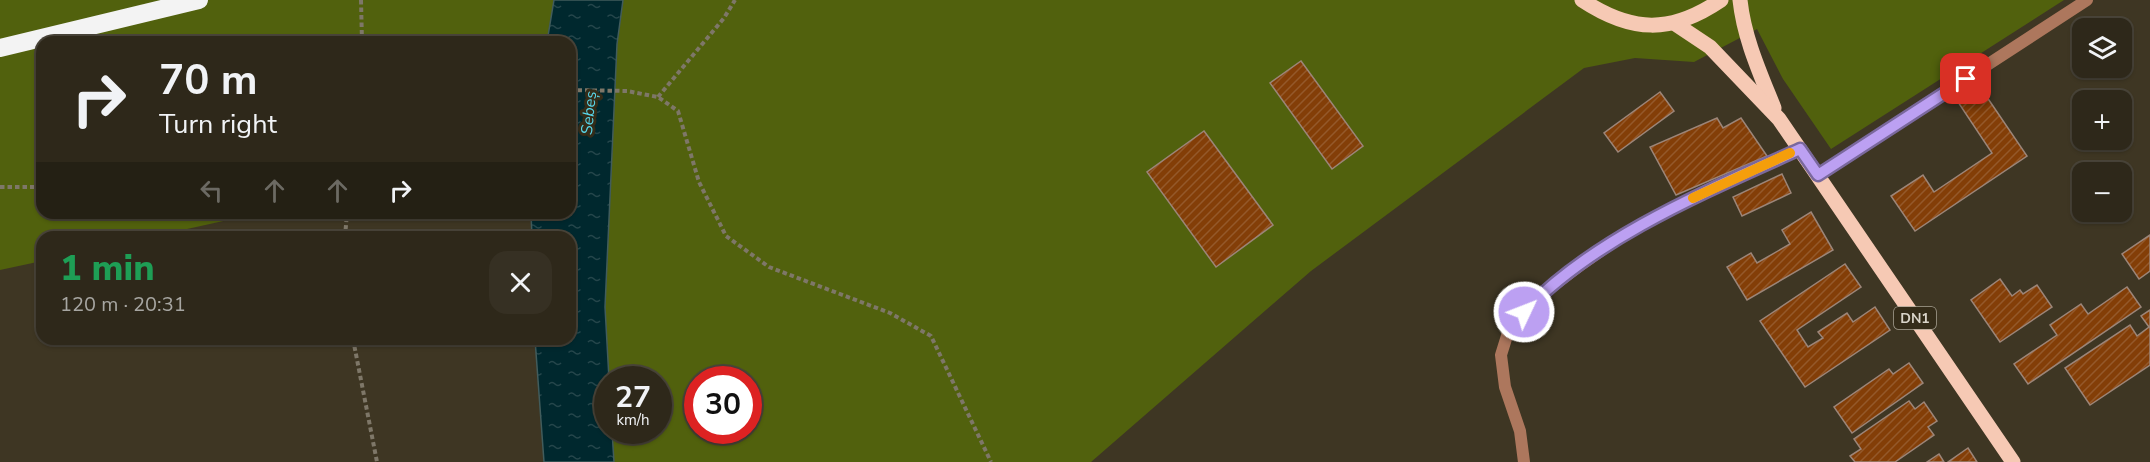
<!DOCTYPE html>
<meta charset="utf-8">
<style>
:root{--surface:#2e281a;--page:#363023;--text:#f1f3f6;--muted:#a7a6a2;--line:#494439}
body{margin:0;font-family:"Nunito Sans",sans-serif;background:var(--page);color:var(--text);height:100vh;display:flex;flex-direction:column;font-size:22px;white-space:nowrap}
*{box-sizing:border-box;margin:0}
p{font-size:20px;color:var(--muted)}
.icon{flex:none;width:33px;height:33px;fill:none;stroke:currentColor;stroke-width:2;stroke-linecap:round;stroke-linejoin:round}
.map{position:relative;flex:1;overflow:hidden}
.details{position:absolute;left:36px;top:231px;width:540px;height:114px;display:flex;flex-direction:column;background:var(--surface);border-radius:18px;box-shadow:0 2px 4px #0004,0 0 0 2px var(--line)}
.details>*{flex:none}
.hud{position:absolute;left:36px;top:36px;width:540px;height:183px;border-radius:18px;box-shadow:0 2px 4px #0004,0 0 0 2px var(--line);background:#2e281a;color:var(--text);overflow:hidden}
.tools{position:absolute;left:2072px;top:18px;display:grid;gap:12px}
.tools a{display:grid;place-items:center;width:60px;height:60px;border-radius:12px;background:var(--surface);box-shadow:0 2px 4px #0004,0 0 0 2px var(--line);font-size:30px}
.speed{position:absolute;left:594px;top:366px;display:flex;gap:12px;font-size:30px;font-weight:700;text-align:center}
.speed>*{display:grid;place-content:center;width:78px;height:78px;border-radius:50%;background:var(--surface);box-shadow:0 2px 4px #0004,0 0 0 2px var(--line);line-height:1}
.speed small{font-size:15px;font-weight:400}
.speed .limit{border:9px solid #d22;background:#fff;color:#111}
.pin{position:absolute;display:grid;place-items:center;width:51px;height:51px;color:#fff;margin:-26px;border-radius:12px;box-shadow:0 3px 9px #0006}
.me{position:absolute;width:66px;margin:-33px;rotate:47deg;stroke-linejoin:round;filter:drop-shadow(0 0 4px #0008)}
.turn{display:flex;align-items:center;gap:21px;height:126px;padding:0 24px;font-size:27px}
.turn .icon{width:78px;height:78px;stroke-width:2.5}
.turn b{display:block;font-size:42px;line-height:51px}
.lanes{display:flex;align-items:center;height:57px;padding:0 24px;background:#0003;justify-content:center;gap:30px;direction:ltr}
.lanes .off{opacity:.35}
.round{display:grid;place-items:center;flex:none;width:63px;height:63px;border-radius:18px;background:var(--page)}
.head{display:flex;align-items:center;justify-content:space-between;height:102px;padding:0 24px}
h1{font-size:36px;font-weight:800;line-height:45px;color:#1e9e55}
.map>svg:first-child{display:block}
.green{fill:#51610d;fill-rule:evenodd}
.water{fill:url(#water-ripples);stroke:#415c5c;stroke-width:1.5}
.building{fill:url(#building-hatch);stroke:#9c8578;stroke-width:1.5}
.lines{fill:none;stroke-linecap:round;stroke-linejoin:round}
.path{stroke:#7e7768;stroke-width:4;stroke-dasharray:4.5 3;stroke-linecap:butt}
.minor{stroke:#ad775d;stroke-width:12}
.primary{stroke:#f6c9b4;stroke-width:15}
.motorway{stroke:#f3f3f3;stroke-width:18}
.route-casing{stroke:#7a689d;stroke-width:15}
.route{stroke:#bca0f2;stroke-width:10}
.slow{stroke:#f59e0b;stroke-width:10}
.labels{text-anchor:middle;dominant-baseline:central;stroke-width:6;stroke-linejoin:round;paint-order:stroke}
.shield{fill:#342c19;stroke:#a8a294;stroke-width:1.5}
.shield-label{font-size:14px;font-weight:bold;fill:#d9d4c9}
.water-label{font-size:16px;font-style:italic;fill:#58d7eb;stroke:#342c19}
</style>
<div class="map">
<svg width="2150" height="462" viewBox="0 0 2150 462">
<defs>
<pattern id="water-ripples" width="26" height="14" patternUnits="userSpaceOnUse" patternTransform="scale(1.5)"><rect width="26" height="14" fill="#00282e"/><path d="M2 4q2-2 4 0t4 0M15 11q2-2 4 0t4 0" fill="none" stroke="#25464b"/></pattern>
<pattern id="building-hatch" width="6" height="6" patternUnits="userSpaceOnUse" patternTransform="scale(1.5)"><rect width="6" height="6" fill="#833e07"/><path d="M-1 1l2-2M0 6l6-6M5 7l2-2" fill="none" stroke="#94592a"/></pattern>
</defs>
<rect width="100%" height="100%" fill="#3e3623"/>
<!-- green -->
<g class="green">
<polygon points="0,0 554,0 547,42 42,42 42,213 259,213 151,237 42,237 42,261 0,270"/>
<path d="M623,0H2064L1831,149L1783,79L1757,29L1694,62L1635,58L1584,68L1311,271L1091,462H614L612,431L658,430V380H609L605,307L617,44ZM698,380H748V430H698Z"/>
</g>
<!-- water -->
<polygon class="water" points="554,0 623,0 617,44 605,307 609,379 608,380 608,430 612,431 614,462 544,462 535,339 570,339 570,237 532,237 531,213 570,213 570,42 547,42"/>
<!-- building -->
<g class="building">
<polygon points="1301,61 1363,146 1332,169 1270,83"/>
<polygon points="1976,81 2027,156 1915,231 1891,196 1923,175 1934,192 1992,153 1954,96"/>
<polygon points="1660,92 1674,111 1618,152 1604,133"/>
<polygon points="1717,118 1723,128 1741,118 1767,156 1676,195 1650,147"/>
<polygon points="1204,131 1273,225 1216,267 1147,172"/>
<polygon points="1782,174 1791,193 1742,216 1733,197"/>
<polygon points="1811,212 1833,250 1747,300 1727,267 1751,253 1757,263 1790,244 1782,230"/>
<polygon points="2150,235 2150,271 2139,279 2122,254"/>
<polygon points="1845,264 1861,287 1797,330 1808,347 1823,338 1818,332 1847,313 1853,322 1875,307 1890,330 1805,387 1760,321"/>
<polygon points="2000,279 2012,296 2020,290 2023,294 2037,285 2052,307 2000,342 1971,300"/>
<polygon points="2127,287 2141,307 2028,384 2014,364 2057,335 2050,325 2081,304 2088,314"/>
<polygon points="2150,310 2150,365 2090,405 2065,368 2130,325 2137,336 2149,327 2141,316"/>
<polygon points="1909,363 1923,383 1852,433 1834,407 1889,369 1893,374"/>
<polygon points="1909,401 1915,409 1924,402 1937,421 1928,427 1934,435 1895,462 1855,462 1850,456 1861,449 1854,439"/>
<polygon points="1968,448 1977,462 1948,462"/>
<polygon points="1939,454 1944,462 1927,462"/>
</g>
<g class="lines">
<!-- path -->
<g class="path">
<polyline points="361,0 362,42"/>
<polyline points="570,90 627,91 658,97 678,111 699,182 726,236 769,267 890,313 931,336 991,462"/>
<polyline points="658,97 724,18 735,0"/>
<polyline points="0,187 42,187"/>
<polyline points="345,237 347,213"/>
<polyline points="353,339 377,462"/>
</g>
<!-- minor -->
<g class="minor">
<polyline points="1818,175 2087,0"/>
<polyline points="1524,462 1520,431 1505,387 1501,355 1510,326 1537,298 1582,264 1631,230 1684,202 1800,149"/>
</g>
<!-- primary -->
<g class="primary">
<path d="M1582,0C1632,33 1671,34 1721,0"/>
<path d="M1740,0C1744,38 1760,73 1774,108"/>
<polyline points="1674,23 1710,47 1779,119 2013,462"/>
</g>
<!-- motorway -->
<polyline class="motorway" points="0,48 199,0"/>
</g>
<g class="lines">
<defs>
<path id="route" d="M1524,312C1595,237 1707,191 1800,149L1818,175L1966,79"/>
</defs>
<!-- route casing -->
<use href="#route" class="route-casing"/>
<!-- route -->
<use href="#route" class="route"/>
<!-- slow -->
<polyline class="slow" points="1693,198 1790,153"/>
</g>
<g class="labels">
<!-- shield labels -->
<rect class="shield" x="1894" y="307" width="42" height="22" rx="4.5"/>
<g class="shield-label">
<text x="1915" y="318">DN1</text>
</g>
<!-- water labels -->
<g class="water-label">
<text transform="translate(589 113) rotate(-84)">Sebeș</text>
</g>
</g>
</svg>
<div class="tools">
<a><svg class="icon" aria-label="layers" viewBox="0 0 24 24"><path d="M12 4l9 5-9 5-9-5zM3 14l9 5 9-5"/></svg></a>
<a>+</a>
<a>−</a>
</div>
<div class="speed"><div>27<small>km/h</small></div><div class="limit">30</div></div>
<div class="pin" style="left:1966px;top:79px;background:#d93025"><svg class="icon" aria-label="arrive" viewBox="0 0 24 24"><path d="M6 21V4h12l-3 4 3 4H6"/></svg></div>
<svg class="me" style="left:1524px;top:312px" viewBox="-20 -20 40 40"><circle r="17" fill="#bca0f2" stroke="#fff" stroke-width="3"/><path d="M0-11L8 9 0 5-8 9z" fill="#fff"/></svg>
<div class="hud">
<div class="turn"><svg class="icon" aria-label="right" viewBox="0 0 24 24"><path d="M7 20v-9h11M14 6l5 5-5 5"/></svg><div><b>70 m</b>Turn right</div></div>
<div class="lanes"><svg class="icon off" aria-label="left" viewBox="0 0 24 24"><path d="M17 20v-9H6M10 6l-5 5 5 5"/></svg><svg class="icon off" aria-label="ahead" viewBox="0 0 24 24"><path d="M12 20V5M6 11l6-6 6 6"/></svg><svg class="icon off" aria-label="ahead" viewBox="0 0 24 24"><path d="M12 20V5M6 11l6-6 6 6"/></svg><svg class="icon" aria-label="right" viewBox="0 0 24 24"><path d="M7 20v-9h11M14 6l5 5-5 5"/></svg></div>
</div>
<section class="details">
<div class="head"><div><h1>1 min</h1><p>120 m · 20:31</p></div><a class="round"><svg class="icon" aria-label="close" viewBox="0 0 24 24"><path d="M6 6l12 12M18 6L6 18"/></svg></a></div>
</section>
</div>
